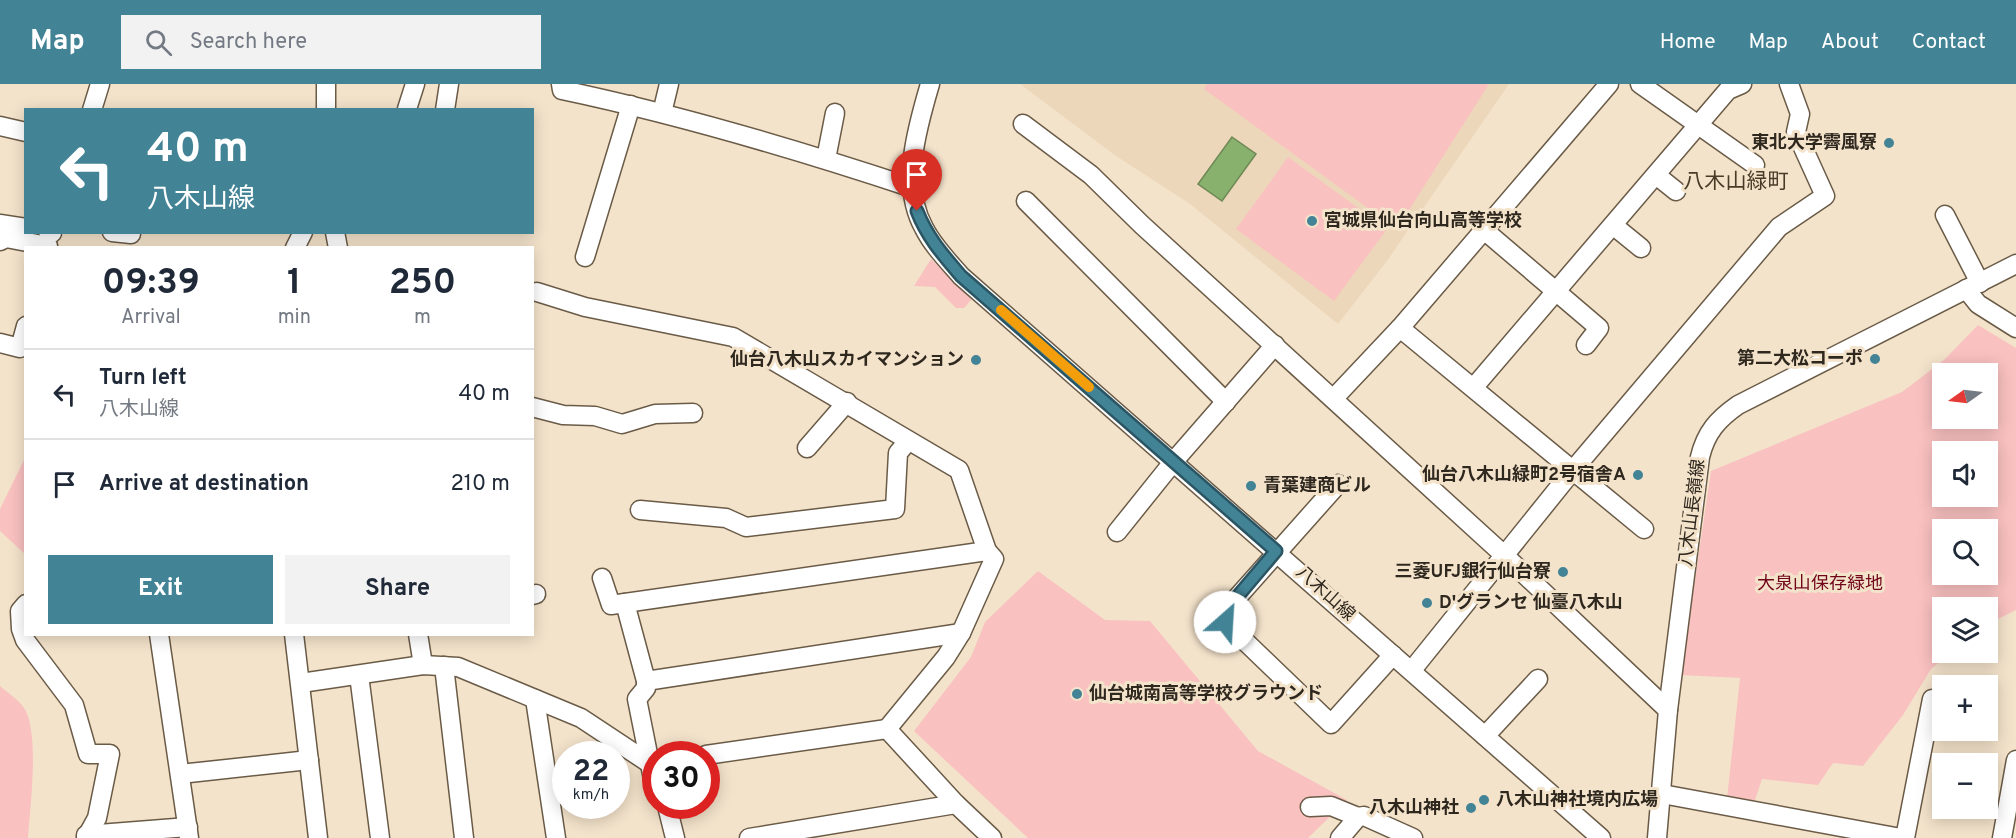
<!DOCTYPE html>
<meta charset="utf-8">
<style>
:root{--surface:#fff;--page:#f2f2f3;--text:#1f2937;--muted:#747a83;--line:#e0e1e3;--accent:#428396}
body{margin:0;font-family:Overpass,"Noto Sans JP",sans-serif;background:var(--page);color:var(--text);height:100vh;display:flex;flex-direction:column;font-size:22px;white-space:nowrap}
*{box-sizing:border-box;margin:0}
p{font-size:20px;color:var(--muted)}
.icon{flex:none;width:33px;height:33px;fill:none;stroke:currentColor;stroke-width:2;stroke-linecap:round;stroke-linejoin:round}
.map{position:relative;flex:1;overflow:hidden}
.details{position:absolute;left:24px;top:162px;width:510px;height:390px;display:flex;flex-direction:column;background:var(--surface);border-radius:0px;box-shadow:0 3px 15px #0003}
.details>*{flex:none}
.banner{position:absolute;left:24px;top:24px;width:510px;height:126px;border-radius:0px;box-shadow:0 3px 15px #0003;background:#428396;color:#fff;overflow:hidden}
.needle{width:39px;rotate:256deg}
.buttons{position:absolute;left:1932px;top:279px;display:grid;gap:12px}
.buttons a{display:grid;place-items:center;width:66px;height:66px;border-radius:0px;background:var(--surface);box-shadow:0 3px 15px #0003;font-size:30px}
.speed{position:absolute;left:552px;top:657px;display:flex;gap:12px;font-size:30px;font-weight:700;text-align:center}
.speed>*{display:grid;place-content:center;width:78px;height:78px;border-radius:50%;background:var(--surface);box-shadow:0 3px 15px #0003;line-height:1}
.speed small{font-size:15px;font-weight:400}
.speed .limit{border:9px solid #d22;background:#fff;color:#111}
.pin{position:absolute;display:grid;place-items:center;width:51px;height:51px;color:#fff;margin:-62px -26px;border-radius:50% 50% 50% 0;rotate:-45deg;box-shadow:0 0 6px #0007}
.pin .icon{rotate:45deg}
.me{position:absolute;width:66px;margin:-33px;rotate:26deg;stroke-linejoin:round;filter:drop-shadow(0 0 4px #0008)}
.turn{display:flex;align-items:center;gap:21px;height:126px;padding:0 24px;font-size:27px}
.turn .icon{width:78px;height:78px;stroke-width:2.5}
.turn b{display:block;font-size:42px;line-height:51px}
.eta{display:flex;justify-content:space-evenly;align-items:center;height:102px;text-align:center}
.eta b{font-size:36px;font-weight:700;line-height:42px}
.button{display:flex;gap:12px;margin-top:auto;padding:12px 24px}
.button a{flex:1;height:69px;border-radius:0px;background:var(--accent);color:#fff;font-size:24px;font-weight:700;line-height:69px;text-align:center}
.button a+a{background:var(--page);color:var(--text)}
ul{padding:0;list-style:none}
li{display:flex;align-items:center;gap:18px;height:90px;padding:0 24px;border-top:2px solid var(--line)}
li div{flex:1}
li b{display:block;font-size:22px}
li em{font-style:normal}
header{display:flex;align-items:center;gap:36px;box-sizing:border-box;height:84px;padding:0 30px;background:var(--accent);color:#fff}
header strong{font-size:28px}
nav{display:flex;gap:33px;margin-inline-start:auto;font-size:21px}
.search{width:420px;height:54px;background:var(--page);display:flex;align-items:center;gap:15px;box-sizing:border-box;padding:0 21px;border-radius:0px;color:var(--muted);font-size:22px}
.map>svg:first-child{display:block}
.built{fill:#edd7ba}
.green{fill:#f9c1c0;fill-rule:evenodd}
.water{fill:#87b16c;stroke:#6d8855;stroke-width:1.5}
.lines{fill:none;stroke-linecap:round;stroke-linejoin:round}
.minor-casing{stroke:#6a5b47;stroke-width:21}
.minor{stroke:#fff;stroke-width:18}
.route-casing{stroke:#2b5562;stroke-width:15}
.route{stroke:#428396;stroke-width:10}
.slow{stroke:#f59e0b;stroke-width:10}
.poi-dot{fill:#428396;stroke:#f4e3cb;stroke-width:2}
.labels{text-anchor:middle;dominant-baseline:central;stroke-width:6;stroke-linejoin:round;paint-order:stroke}
.poi-label{font-size:18px;font-weight:bold;fill:#2f281f;stroke:#f4e3cb;text-anchor:end}
.street-label{font-size:18px;fill:#2f281f;stroke:#f4e3cb}
.park-label{font-size:18px;fill:#71061b;stroke:#f4e3cb}
.quarter-label{font-size:21px;fill:#483b27;stroke:#f4e3cb}
</style>
<header>
<strong>Map</strong>
<div class="search"><svg class="icon" aria-label="search" viewBox="0 0 24 24"><circle cx="10" cy="10" r="6"/><path d="M15 15l6 6"/></svg>Search here</div>
<nav><a>Home</a><a>Map</a><a>About</a><a>Contact</a></nav>
</header>
<div class="map">
<svg width="2016" height="754" viewBox="0 0 2016 754">
<rect width="100%" height="100%" fill="#f4e3cb"/>
<!-- built -->
<polygon class="built" points="1020,0 1509,0 1387,177 1338,240 1190,120 1116,72"/>
<!-- green -->
<g class="green">
<polygon points="1207,0 1489,0 1397,145 1204,5"/>
<polygon points="1288,73 1387,145 1334,217 1236,145"/>
<polygon points="931,175 972,215 964,224 956,224 935,203 914,202"/>
<path d="M1978,241L2016,264V526L1988,540V524H1942V568L1950,569L1931,585L1903,631L1863,682L1833,679L1818,701L1762,695L1754,719L1727,715L1740,594L1681,591L1711,387L1902,308L1944,276ZM1942,290H1988V334H1942ZM1942,368H1988V412H1942ZM1942,446H1988V490H1942Z"/>
<polygon points="25,374 26,470 25,470 0,447 0,425"/>
<polygon points="1038,487 1105,536 1150,537 1258,667 1347,716 1308,754 1028,754 914,647 971,573 985,538"/>
<path d="M0,602C8,609 19,616 24,624C40,648 30,724 28,754H0Z"/>
</g>
<!-- water -->
<polygon class="water" points="1232,53 1256,70 1222,117 1198,100"/>
<g class="lines">
<defs>
<g id="minor">
<path d="M561,0L562,6C681,31 798,66 913,104"/>
<path d="M930,0C917,44 900,101 924,144C933,162 948,177 961,192L1601,754"/>
<polyline points="1640,0 1755,81"/>
<polyline points="407,25 415,0"/>
<polyline points="92,26 100,0"/>
<polyline points="326,26 326,0"/>
<polyline points="445,26 449,0"/>
<polyline points="662,29 669,0"/>
<polyline points="1023,40 1091,91 1142,141 1504,471 1668,626"/>
<polyline points="0,42 26,48"/>
<polyline points="826,75 835,29"/>
<polyline points="1656,91 1676,107"/>
<polyline points="1026,117 1226,318"/>
<polyline points="1945,131 1980,199"/>
<polyline points="0,140 26,144"/>
<polyline points="1614,142 1641,164"/>
<polyline points="1484,146 1599,244 1586,261"/>
<polyline points="48,148 52,149"/>
<polyline points="112,148 131,150"/>
<polyline points="335,148 338,164"/>
<polyline points="0,157 6,154 48,162"/>
<polyline points="295,164 303,148"/>
<polyline points="585,173 631,21"/>
<polyline points="1966,205 1978,220 2016,244"/>
<polyline points="537,208 585,223 733,253 959,386 987,467 994,475 961,549 946,573 887,645"/>
<polyline points="1400,244 1644,445"/>
<polyline points="0,259 20,264 26,242"/>
<polyline points="1474,303 1728,6 1742,0"/>
<polyline points="1334,314 1400,244 1609,0"/>
<polyline points="532,323 563,331 595,332 622,340 655,330 693,329"/>
<polyline points="807,364 847,318"/>
<polyline points="1338,400 1226,526 1225,538 1331,640 1393,571"/>
<polyline points="640,426 726,434 746,443 895,425 898,369 908,357"/>
<polyline points="1117,448 1174,377 1275,261"/>
<polyline points="602,494 611,521 987,467"/>
<polyline points="532,511 536,510"/>
<polyline points="625,519 646,597 961,549"/>
<polyline points="26,520 20,527 21,545 25,556 74,621 88,670 110,670 97,734 86,754"/>
<polyline points="159,550 189,754"/>
<polyline points="294,550 318,754"/>
<polyline points="418,550 423,581"/>
<polyline points="444,582 464,754"/>
<polyline points="1412,586 1573,386 1779,143 1825,112 1796,48 1800,30 1789,0"/>
<polyline points="359,591 380,754"/>
<polyline points="646,597 646,604 637,615 656,710"/>
<polyline points="301,599 423,581 458,583 581,634 649,679 656,678"/>
<polyline points="535,615 556,754"/>
<polyline points="1485,652 1538,595"/>
<polyline points="706,671 887,645 956,720 992,754"/>
<polyline points="180,690 309,676"/>
<polyline points="1662,710 1901,754"/>
<polyline points="667,722 675,754"/>
<polyline points="1310,723 1331,722 1358,733"/>
<polyline points="86,751 188,743"/>
<polyline points="749,754 956,720"/>
<polyline points="1340,754 1358,733 1364,732 1413,754"/>
<path d="M1657,754L1668,626L1700,373C1706,348 1718,335 1738,321L2016,180"/>
<polyline points="1905,754 1932,615"/>
<polyline points="2002,754 2016,676"/>
</g>
</defs>
<!-- minor casing -->
<use href="#minor" class="minor-casing"/>
<!-- minor -->
<use href="#minor" class="minor"/>
</g>
<g class="lines">
<defs>
<path id="route" d="M917,127C927,153 943,171 961,192L1276,467L1226,526L1225,538"/>
</defs>
<!-- route casing -->
<use href="#route" class="route-casing"/>
<!-- route -->
<use href="#route" class="route"/>
<!-- slow -->
<polyline class="slow" points="1001,226 1089,303"/>
</g>
<!-- markers -->
<g class="poi-dot">
<circle cx="1889" cy="59" r="6"/>
<circle cx="1312" cy="137" r="6"/>
<circle cx="1875" cy="275" r="6"/>
<circle cx="976" cy="276" r="6"/>
<circle cx="1638" cy="391" r="6"/>
<circle cx="1251" cy="402" r="6"/>
<circle cx="1563" cy="488" r="6"/>
<circle cx="1427" cy="519" r="6"/>
<circle cx="1077" cy="610" r="6"/>
<circle cx="1484" cy="716" r="6"/>
<circle cx="1471" cy="724" r="6"/>
</g>
<g class="labels">
<!-- poi labels -->
<g class="poi-label">
<text x="1877" y="59">東北大学霽風寮</text>
<text x="1324" y="137" text-anchor="start">宮城県仙台向山高等学校</text>
<text x="1863" y="275">第二大松コーポ</text>
<text x="964" y="276">仙台八木山スカイマンション</text>
<text x="1626" y="391">仙台八木山緑町2号宿舎A</text>
<text x="1263" y="402" text-anchor="start">青葉建商ビル</text>
<text x="1551" y="488">三菱UFJ銀行仙台寮</text>
<text x="1439" y="519" text-anchor="start">D'グランセ 仙臺八木山</text>
<text x="1089" y="610" text-anchor="start">仙台城南高等学校グラウンド</text>
<text x="1496" y="716" text-anchor="start">八木山神社境内広場</text>
<text x="1459" y="724">八木山神社</text>
</g>
<!-- street labels -->
<g class="street-label">
<text transform="translate(1693 429) rotate(-83)">八木山長嶺線</text>
<text transform="translate(1325 510) rotate(42)">八木山線</text>
</g>
<!-- park labels -->
<g class="park-label">
<text x="1820" y="500">大泉山保存緑地</text>
</g>
<!-- quarter labels -->
<g class="quarter-label">
<text x="1736" y="98">八木山緑町</text>
</g>
</g>
</svg>
<div class="buttons">
<a><svg class="needle" viewBox="-14 -14 28 28"><path d="M0-13l5 13h-10z" fill="#e53935"/><path d="M0 13l5-13h-10z" fill="#747a83"/></svg></a>
<a><svg class="icon" aria-label="sound" viewBox="0 0 24 24"><path d="M4 9h4l5-4v14l-5-4H4zM17 9q2 3 0 6"/></svg></a>
<a><svg class="icon" aria-label="search" viewBox="0 0 24 24"><circle cx="10" cy="10" r="6"/><path d="M15 15l6 6"/></svg></a>
<a><svg class="icon" aria-label="layers" viewBox="0 0 24 24"><path d="M12 4l9 5-9 5-9-5zM3 14l9 5 9-5"/></svg></a>
<a>+</a>
<a>−</a>
</div>
<div class="speed"><div>22<small>km/h</small></div><div class="limit">30</div></div>
<div class="pin" style="left:917px;top:127px;background:#d93025"><svg class="icon" aria-label="arrive" viewBox="0 0 24 24"><path d="M6 21V4h12l-3 4 3 4H6"/></svg></div>
<svg class="me" style="left:1225px;top:538px" viewBox="-20 -20 40 40"><circle r="19" fill="#fff"/><path d="M0-13L10 11 0 6-10 11z" fill="#428396"/></svg>
<div class="banner">
<div class="turn"><svg class="icon" aria-label="left" viewBox="0 0 24 24"><path d="M17 20v-9H6M10 6l-5 5 5 5"/></svg><div><b>40 m</b>八木山線</div></div>
</div>
<section class="details">
<div class="eta">
<div><b>09:39</b><p>Arrival</p></div>
<div><b>1</b><p>min</p></div>
<div><b>250</b><p>m</p></div>
</div>
<ul>
<li><svg class="icon" aria-label="left" viewBox="0 0 24 24"><path d="M17 20v-9H6M10 6l-5 5 5 5"/></svg><div><b>Turn left</b><p>八木山線</p></div><em>40 m</em></li>
<li><svg class="icon" aria-label="arrive" viewBox="0 0 24 24"><path d="M6 21V4h12l-3 4 3 4H6"/></svg><div><b>Arrive at destination</b></div><em>210 m</em></li>
</ul>
<div class="button"><a>Exit</a><a>Share</a></div>
</section>
</div>
